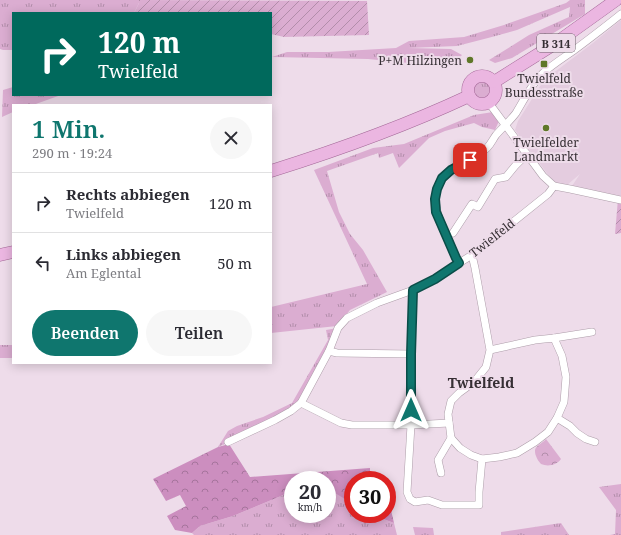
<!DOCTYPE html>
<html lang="de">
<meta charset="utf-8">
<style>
:root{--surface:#fff;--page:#f7f7f7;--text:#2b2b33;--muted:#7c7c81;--line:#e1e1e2;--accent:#0f766e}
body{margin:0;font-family:"Noto Serif",serif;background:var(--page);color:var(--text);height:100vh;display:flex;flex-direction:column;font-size:15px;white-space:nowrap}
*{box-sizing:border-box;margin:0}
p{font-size:13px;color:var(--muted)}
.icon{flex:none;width:22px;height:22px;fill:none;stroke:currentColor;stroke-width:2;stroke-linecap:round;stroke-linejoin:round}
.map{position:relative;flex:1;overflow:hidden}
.drawer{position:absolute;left:12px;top:104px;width:260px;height:260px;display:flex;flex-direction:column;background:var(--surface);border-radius:0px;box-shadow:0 2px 10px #0003}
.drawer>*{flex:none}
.hud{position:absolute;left:12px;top:12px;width:260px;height:84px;border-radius:0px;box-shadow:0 2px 10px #0003;background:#00695c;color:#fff;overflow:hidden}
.speed{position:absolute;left:284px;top:471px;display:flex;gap:8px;font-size:20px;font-weight:700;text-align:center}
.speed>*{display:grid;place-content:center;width:52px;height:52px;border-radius:50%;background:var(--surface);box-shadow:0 2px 10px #0003;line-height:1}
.speed small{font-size:10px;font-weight:400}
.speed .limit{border:6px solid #d22;background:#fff;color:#111}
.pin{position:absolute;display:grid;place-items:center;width:34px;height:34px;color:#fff;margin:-17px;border-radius:8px;box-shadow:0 2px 6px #0006}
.me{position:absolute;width:44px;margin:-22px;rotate:0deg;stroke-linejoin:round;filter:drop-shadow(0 0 3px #0008)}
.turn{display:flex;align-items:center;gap:14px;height:84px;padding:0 20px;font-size:18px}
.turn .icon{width:52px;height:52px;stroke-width:2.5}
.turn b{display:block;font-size:28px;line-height:34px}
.round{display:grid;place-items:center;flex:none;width:42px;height:42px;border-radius:21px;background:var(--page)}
.overview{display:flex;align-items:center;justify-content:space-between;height:68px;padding:0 20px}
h1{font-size:24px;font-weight:600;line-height:30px;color:var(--accent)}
.cta{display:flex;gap:8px;margin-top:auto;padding:8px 20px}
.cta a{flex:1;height:46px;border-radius:24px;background:var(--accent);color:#fff;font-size:16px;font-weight:600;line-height:46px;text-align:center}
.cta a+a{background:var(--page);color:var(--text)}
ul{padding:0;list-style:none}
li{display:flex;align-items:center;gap:12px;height:60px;padding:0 20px;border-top:1px solid var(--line)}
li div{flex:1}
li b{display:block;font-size:15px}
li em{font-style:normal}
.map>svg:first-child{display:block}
.built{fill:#e4ccdf}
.grass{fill:url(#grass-tufts)}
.forest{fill:url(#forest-crowns)}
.park{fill:url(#park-crowns)}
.garden{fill:url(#garden-furrows)}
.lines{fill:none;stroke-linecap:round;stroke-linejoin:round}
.street-casing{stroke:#ad9da9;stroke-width:8}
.primary-casing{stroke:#a36797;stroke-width:13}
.street{stroke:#fff;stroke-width:7}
.primary{stroke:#ebb6e1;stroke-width:12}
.route-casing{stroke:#0a4d48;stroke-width:10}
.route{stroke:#0f766e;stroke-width:7}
.poi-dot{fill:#5f7728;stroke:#eedcea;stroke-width:1.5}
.labels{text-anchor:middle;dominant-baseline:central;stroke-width:4;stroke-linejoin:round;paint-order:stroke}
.shield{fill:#eedcea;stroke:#6d636b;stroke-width:1}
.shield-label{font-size:11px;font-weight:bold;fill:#362f34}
.poi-label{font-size:12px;fill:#362f34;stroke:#eedcea}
.street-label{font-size:12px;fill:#362f34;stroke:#eedcea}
.quarter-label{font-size:14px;font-weight:bold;fill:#362f34;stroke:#eedcea}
</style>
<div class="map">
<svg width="621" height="535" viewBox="0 0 621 535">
<defs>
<pattern id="grass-tufts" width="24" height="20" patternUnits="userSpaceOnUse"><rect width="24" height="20" fill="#dbadd1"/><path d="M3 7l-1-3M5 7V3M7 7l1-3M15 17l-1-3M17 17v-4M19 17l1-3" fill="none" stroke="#b28daa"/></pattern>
<pattern id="forest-crowns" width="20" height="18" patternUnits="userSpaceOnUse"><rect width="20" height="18" fill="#cc8ebf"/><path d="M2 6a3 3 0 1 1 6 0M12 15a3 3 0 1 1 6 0" fill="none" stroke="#a6749c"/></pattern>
<pattern id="park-crowns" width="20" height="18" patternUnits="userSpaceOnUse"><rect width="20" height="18" fill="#dbadd1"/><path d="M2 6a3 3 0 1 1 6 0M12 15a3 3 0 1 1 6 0" fill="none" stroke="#b28daa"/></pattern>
<pattern id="garden-furrows" width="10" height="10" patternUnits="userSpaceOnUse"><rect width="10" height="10" fill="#dbadd1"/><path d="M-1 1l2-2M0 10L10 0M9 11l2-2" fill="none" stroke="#b28daa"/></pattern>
</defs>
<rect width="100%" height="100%" fill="#eedcea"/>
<!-- built -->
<polygon class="built" points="621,20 621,200 570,189 580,174 567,185 556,183 549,176 515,130 518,121 544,80 593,43"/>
<!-- grass -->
<g class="grass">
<polygon points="0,0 139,0 139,3 134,13 13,13 13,50 3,50 0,49"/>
<polygon points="570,0 585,0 585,14 512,58 495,63 489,60 529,35 569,17 570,7 517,30 488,38 457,46 408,48 451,49 462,55 455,62 409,63 368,59 272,57 287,52 328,52 396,48 409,41 464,37 504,25 566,3"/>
<circle cx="482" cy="89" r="11"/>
<polygon points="13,87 13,95 61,95 33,105 13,105 13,112 2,117 3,90"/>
<polygon points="493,112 499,121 495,130 482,127 474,123 445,131 429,138 399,168 393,153 379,158 378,153 327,171 339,212 350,234 363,250 387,292 350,310 337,326 271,333 271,307 367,284 314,170 373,148 404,144 474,115"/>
<polygon points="338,328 301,403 275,420 218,447 228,431 237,426 263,417 292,403 328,340 326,330"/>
<rect x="0" y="345" width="13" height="13"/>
<polygon points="621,484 621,535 610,535 615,534 616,510 599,487"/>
<polygon points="293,491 293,514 327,514 327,492 335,492 353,504 353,514 370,514 394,523 397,535 194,535 192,533 200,526 233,516"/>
<polygon points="561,523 569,535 501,535 501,532"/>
<polygon points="413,527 433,528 434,535 415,535"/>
</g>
<!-- forest -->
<g class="forest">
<polygon points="229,444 250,477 370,468 370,480 353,480 353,504 335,493 327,492 327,480 293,480 293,491 233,516 200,526 192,533 175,530 167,516 186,506 180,495 166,501 153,479 218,447"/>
<polygon points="387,508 391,510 394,523 370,514 387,514"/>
</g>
<!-- park -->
<path class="park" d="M546,439L561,459C557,465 548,467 541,464C539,462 537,459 536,456C535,454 535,452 535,450C536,445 543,443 546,439Z"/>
<!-- garden -->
<g class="garden">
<polygon points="139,0 367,1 369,35 284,37 271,34 271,13 134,13 139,3"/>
<polygon points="618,199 621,200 621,233 615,234"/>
</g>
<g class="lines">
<defs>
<g id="street">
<polyline points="489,103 543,176 554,186 570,189 621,200"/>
<polyline points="453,233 472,204 478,207 495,179 506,177 515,166 527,154"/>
<polyline points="472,255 475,268 490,350 535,340 554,338 562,356 566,377 564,402 557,418 548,432 535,442 517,453 499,457 482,459 471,455 460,448 451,438 448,414 451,401 459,393 474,382 486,367 490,350"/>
<path d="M459,263L456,258C448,239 431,210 437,190C443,167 471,162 487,148C491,144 493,139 496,135C502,128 510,121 516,113C524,100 532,83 543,73C552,65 563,58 573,51C589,39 605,27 621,14"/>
<polyline points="554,338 592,332"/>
<polyline points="329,351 337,353 411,354"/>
<polyline points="301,403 341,423 352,425 411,425 449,423"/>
<polyline points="557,418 570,426 577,433 586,439 595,442"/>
<polyline points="228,442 275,420 291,411 301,403 329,351 338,328 347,318 377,303 413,290"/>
<polyline points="482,459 479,492 479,505 442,505 428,500 415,502 410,499 407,492 411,425 411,354 413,290 435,279 451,268 472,255 548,194 554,186"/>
<polyline points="441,473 438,460 451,438"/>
</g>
<g id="primary">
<circle cx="482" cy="90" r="14"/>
<polyline points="494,82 556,43 616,0"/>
<path d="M271,171C338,150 405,126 469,96"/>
<polyline points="0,255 13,252"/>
</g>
</defs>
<!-- street casing -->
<use href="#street" class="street-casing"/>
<!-- primary casing -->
<use href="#primary" class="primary-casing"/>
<!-- street -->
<use href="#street" class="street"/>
<!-- primary -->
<use href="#primary" class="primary"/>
</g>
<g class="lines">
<defs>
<polyline id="route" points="411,410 411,354 413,290 435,279 459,263 456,258 436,212 435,199 437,189 442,178 451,170 470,160"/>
</defs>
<!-- route casing -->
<use href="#route" class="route-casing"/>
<!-- route -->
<use href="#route" class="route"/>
</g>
<!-- markers -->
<g class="poi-dot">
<circle cx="470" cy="60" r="4"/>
<rect x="540" y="60" width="8" height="8" rx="2"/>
<circle cx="546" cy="128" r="4"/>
</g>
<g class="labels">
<!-- shield labels -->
<rect class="shield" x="537" y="34" width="38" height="18" rx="3"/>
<g class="shield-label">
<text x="556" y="43">B 314</text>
</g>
<!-- poi labels -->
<g class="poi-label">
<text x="462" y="60" text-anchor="end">P+M Hilzingen</text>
<text x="544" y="78">Twielfeld<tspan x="544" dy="14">Bundesstraße</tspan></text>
<text x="546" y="142">Twielfelder<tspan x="546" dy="14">Landmarkt</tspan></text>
</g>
<!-- street labels -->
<g class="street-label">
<text transform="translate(492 238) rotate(-38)">Twielfeld</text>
</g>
<!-- quarter labels -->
<g class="quarter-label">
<text x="481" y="382">Twielfeld</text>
</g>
</g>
</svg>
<div class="speed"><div>20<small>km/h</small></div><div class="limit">30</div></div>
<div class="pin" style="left:470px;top:160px;background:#d93025"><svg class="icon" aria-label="arrive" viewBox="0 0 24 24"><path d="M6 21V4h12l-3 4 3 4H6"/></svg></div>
<svg class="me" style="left:411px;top:410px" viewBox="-20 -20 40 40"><path d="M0-17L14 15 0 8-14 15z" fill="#0f766e" stroke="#fff" stroke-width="4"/></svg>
<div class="hud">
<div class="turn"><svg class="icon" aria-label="right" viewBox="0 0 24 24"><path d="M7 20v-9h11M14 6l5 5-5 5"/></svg><div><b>120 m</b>Twielfeld</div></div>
</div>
<section class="drawer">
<div class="overview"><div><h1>1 Min.</h1><p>290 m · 19:24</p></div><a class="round"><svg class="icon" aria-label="close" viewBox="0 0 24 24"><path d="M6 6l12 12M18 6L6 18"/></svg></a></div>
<ul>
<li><svg class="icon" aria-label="right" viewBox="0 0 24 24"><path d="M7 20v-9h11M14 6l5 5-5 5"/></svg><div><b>Rechts abbiegen</b><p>Twielfeld</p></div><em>120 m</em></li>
<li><svg class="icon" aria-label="left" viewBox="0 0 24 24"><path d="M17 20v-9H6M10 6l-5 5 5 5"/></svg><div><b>Links abbiegen</b><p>Am Eglental</p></div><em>50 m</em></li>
</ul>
<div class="cta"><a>Beenden</a><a>Teilen</a></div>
</section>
</div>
